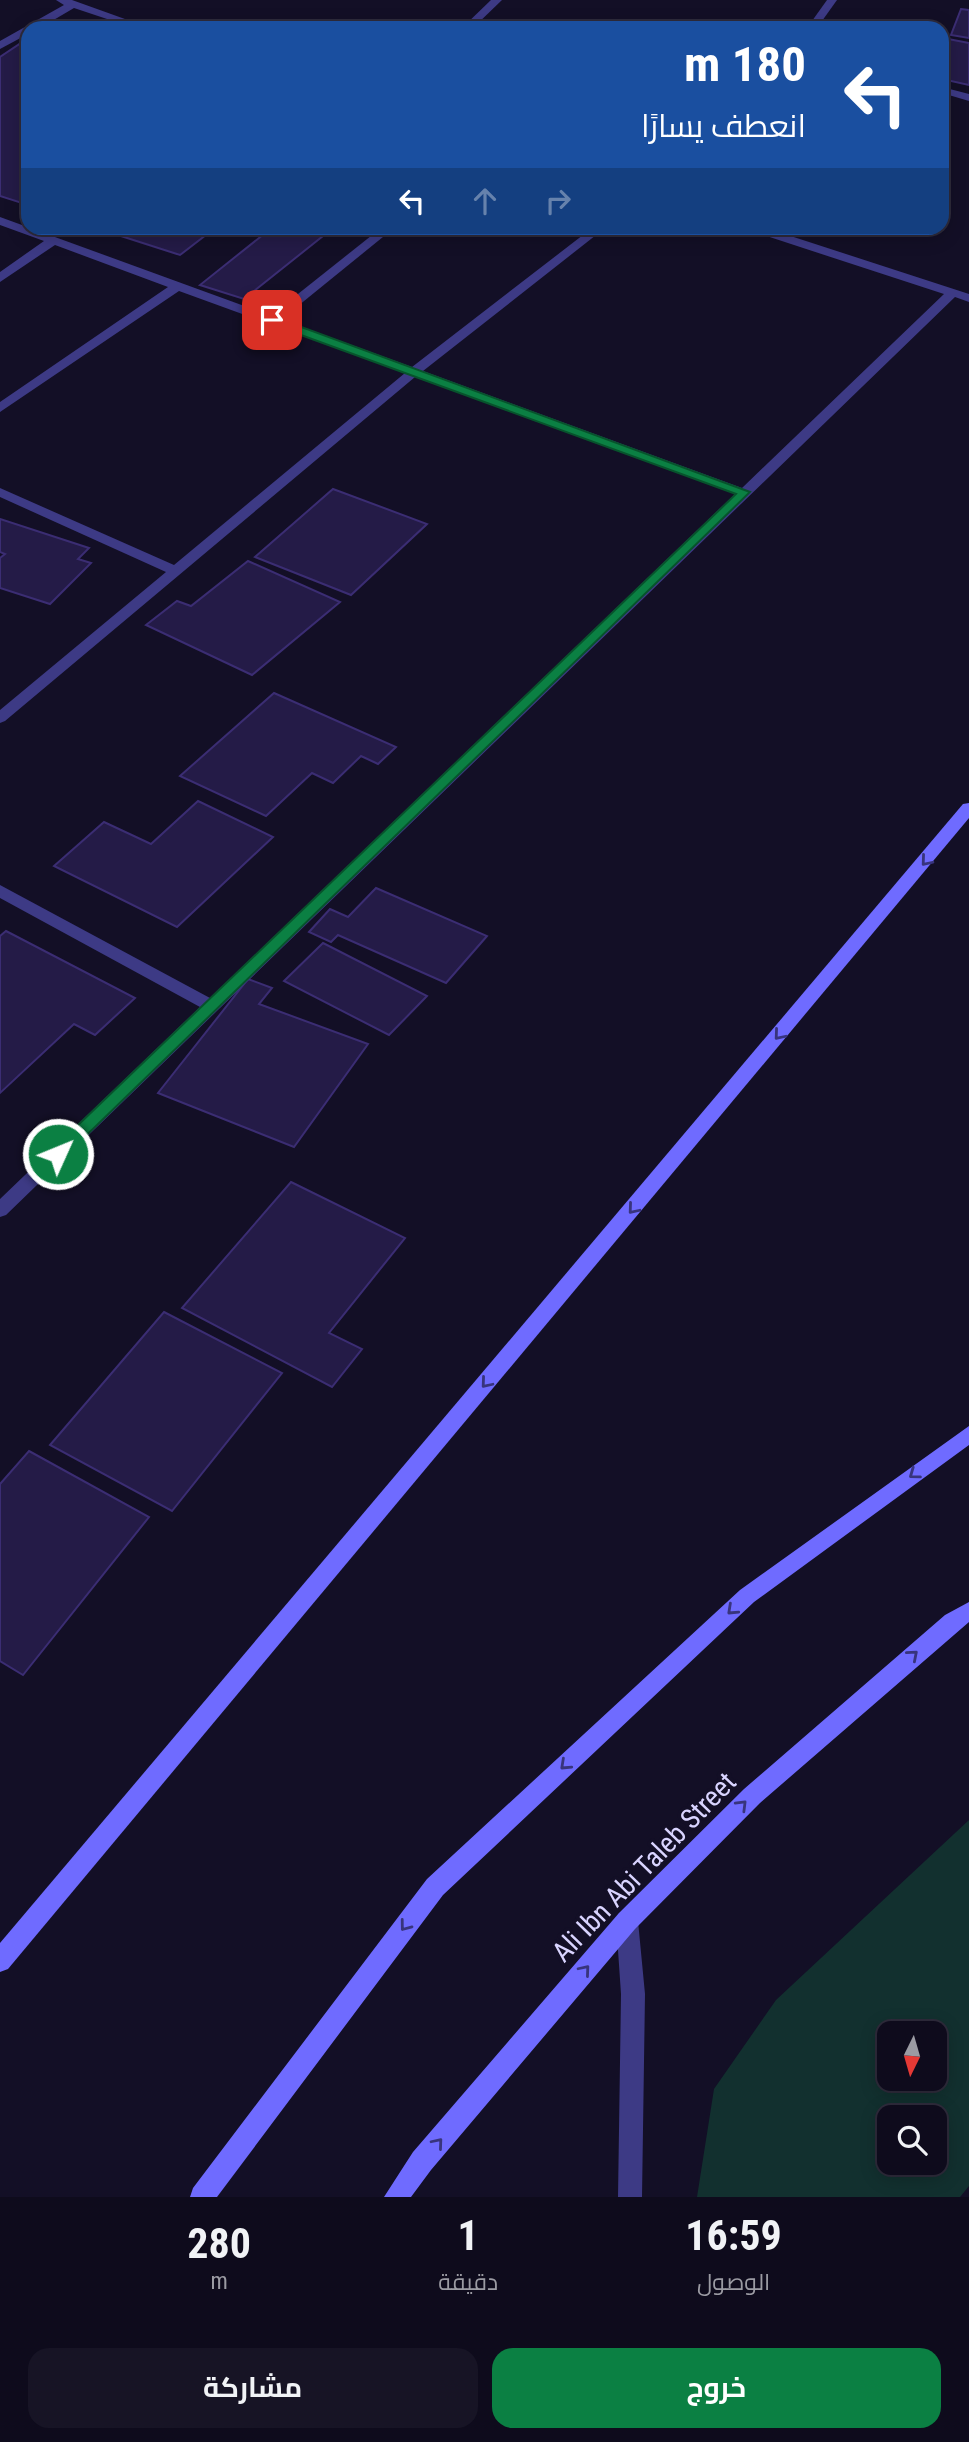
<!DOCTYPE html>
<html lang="ar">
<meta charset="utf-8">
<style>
:root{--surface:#0e0b1c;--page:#171425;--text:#f1f3f6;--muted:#9b9ba3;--line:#2e2b3b;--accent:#0b8043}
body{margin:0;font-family:"Roboto Condensed",Cairo,sans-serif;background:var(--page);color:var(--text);direction:rtl;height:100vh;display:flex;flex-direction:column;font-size:26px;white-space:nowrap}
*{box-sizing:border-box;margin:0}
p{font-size:23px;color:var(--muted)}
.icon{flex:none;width:38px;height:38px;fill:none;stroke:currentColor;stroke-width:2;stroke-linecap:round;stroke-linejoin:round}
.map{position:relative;height:2197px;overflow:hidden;direction:ltr}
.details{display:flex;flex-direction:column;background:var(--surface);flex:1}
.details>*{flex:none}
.guide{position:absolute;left:21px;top:21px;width:928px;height:214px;border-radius:21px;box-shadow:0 4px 18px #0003,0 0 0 2px var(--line);direction:rtl;background:#1a4fa0;color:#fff;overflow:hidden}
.needle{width:46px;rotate:185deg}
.buttons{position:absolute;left:877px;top:2021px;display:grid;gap:14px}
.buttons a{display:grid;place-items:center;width:70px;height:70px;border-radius:14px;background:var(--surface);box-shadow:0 4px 18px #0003,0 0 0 2px var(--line);font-size:35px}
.pin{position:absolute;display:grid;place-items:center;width:60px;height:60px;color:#fff;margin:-30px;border-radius:14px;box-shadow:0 4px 10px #0006}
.me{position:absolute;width:77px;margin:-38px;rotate:46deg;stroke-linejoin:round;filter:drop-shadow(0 0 5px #0008)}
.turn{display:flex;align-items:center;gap:24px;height:147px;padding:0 28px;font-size:32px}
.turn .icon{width:91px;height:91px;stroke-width:2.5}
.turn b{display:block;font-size:49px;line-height:60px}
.lanes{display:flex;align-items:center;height:66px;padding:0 28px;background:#0003;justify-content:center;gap:35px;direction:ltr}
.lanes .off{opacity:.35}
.eta{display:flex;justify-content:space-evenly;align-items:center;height:119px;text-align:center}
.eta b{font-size:42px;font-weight:700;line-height:49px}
.button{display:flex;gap:14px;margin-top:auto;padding:14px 28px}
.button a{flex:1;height:80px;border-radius:21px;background:var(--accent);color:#fff;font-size:28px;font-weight:700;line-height:80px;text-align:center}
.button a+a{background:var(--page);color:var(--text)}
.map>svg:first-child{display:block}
.green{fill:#12302f;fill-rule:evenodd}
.building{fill:#241b47;stroke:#3b2d73;stroke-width:2}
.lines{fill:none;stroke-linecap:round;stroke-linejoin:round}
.lane{fill:#3d3a85;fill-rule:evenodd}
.street{fill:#3d3a85;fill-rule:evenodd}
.secondary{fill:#6f6bff;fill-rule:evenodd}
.oneway{stroke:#38347d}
.route{fill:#0b8043;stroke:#07532c;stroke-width:2}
.labels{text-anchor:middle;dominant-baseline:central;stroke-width:7;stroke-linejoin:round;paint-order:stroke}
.near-street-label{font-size:28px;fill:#d9d4ff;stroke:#130f26}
</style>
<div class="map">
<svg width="969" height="2197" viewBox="0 0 969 2197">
<rect width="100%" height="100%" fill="#130f26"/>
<!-- green -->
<path class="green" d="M969,1820V2186L960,2197H697L714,2089L776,2000ZM889,2034H934V2079H889ZM889,2118H934V2163H889Z"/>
<!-- building -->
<g class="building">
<polygon points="961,9 969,10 969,38 951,35"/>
<polygon points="943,38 969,43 969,85 942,79"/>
<polygon points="21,43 28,46 28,205 0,196 0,57"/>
<polygon points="96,228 215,228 180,255"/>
<polygon points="262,228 333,228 244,299 200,285 269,230"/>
<polygon points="333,489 427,524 351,595 255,557"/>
<polygon points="0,519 89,548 78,559 91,563 50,604 0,588 0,558 5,554 0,552"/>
<polygon points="248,561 340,602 252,675 146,625 177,601 191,606"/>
<polygon points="274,693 396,747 378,764 361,756 333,783 312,773 266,816 180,776"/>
<polygon points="198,801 273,837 177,927 54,866 104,822 151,844"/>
<polygon points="376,888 487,936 446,983 338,935 331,942 309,932 330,909 348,917"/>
<polygon points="6,931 135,998 95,1035 74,1024 0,1093 0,936"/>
<polygon points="323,943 427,996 389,1035 284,981"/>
<polygon points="248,979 272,988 259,1004 368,1044 294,1147 158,1093"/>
<polygon points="291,1182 405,1238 329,1333 362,1349 332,1387 182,1308"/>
<polygon points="164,1312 282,1373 172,1511 50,1445"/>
<polygon points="29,1451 149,1517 23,1675 0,1661 0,1484"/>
</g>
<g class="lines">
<!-- lane -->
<polygon class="lane" points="381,228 394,228 277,323 269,323 269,317"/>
<!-- street -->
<g class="street">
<polygon points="56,0 72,0 150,28 134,28 74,8 40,28 28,28 28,34 0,49 0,41 64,5"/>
<polygon points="491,0 502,0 473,28 462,28"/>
<polygon points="827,0 837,0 817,28 807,28"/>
<polygon points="942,87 969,94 969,101 942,93"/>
<polygon points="0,217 412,367 592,228 605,228 423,371 742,488 944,294 751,231 749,228 766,228 969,294 969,302 955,297 6,1215 0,1217 0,1199 200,1007 0,898 0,885 210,998 735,494 415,377 5,721 0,723 0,710 166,572 0,497 0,488 174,565 405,373 179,291 0,412 0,402 168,287 55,245 0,282 0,272 44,241 0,225"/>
<polygon points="627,1910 635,1913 638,1921 645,1994 642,2197 618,2197 621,1994 616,1921 619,1913"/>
</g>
<!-- secondary -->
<g class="secondary">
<polygon points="969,803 969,818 8,1969 0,1972 0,1943 963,804"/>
<polygon points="969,1426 969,1445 754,1602 443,1895 217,2197 190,2197 193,2188 427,1879 740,1590"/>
<polygon points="969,1602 969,1622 760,1803 635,1929 431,2170 411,2197 384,2197 413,2152 619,1913 744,1789 945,1615"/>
</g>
</g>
<!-- one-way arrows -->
<defs><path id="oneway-chevron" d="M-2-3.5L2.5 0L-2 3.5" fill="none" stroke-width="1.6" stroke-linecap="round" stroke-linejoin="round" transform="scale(1.75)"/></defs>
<g class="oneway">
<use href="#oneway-chevron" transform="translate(926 861) rotate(130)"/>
<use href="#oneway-chevron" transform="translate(779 1035) rotate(130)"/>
<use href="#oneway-chevron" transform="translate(633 1209) rotate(130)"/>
<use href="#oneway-chevron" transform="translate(486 1383) rotate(130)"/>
<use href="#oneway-chevron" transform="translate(914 1474) rotate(144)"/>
<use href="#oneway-chevron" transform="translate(732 1610) rotate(137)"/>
<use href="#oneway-chevron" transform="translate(913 1655) rotate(-41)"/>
<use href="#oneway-chevron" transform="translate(565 1765) rotate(137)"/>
<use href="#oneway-chevron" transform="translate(742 1805) rotate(-45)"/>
<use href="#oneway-chevron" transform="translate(405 1926) rotate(127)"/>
<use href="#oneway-chevron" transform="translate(585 1970) rotate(-50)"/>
<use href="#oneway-chevron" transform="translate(438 2143) rotate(-50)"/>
</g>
<!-- route -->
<polygon class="route" points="268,318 277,318 750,492 63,1158 52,1158 49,1154 52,1150 736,494 268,323"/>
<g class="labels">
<!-- near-street labels -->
<g class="near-street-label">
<text transform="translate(644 1867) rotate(-46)">Ali Ibn Abi Taleb Street</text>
</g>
</g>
</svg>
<div class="buttons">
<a><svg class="needle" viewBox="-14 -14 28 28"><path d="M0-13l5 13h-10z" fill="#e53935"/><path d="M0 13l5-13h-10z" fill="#9b9ba3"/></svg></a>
<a><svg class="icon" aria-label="search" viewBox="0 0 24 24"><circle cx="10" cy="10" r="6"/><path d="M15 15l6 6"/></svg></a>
</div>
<div class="pin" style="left:272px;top:320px;background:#d93025"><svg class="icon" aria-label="arrive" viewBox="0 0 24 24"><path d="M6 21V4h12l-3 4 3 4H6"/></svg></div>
<svg class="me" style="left:58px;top:1154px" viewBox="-20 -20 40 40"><circle r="17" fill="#0b8043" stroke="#fff" stroke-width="3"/><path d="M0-11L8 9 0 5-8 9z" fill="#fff"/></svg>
<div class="guide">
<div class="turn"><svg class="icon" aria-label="left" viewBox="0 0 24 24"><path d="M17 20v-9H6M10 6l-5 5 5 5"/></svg><div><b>180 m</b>انعطف يسارًا</div></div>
<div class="lanes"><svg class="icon" aria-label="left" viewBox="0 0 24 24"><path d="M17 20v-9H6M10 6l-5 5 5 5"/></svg><svg class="icon off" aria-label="ahead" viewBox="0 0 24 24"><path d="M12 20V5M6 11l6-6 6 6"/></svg><svg class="icon off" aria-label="right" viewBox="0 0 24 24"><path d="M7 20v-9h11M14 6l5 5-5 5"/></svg></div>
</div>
</div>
<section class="details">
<div class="eta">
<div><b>16:59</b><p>الوصول</p></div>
<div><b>1</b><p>دقيقة</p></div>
<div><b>280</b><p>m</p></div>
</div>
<div class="button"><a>خروج</a><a>مشاركة</a></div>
</section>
